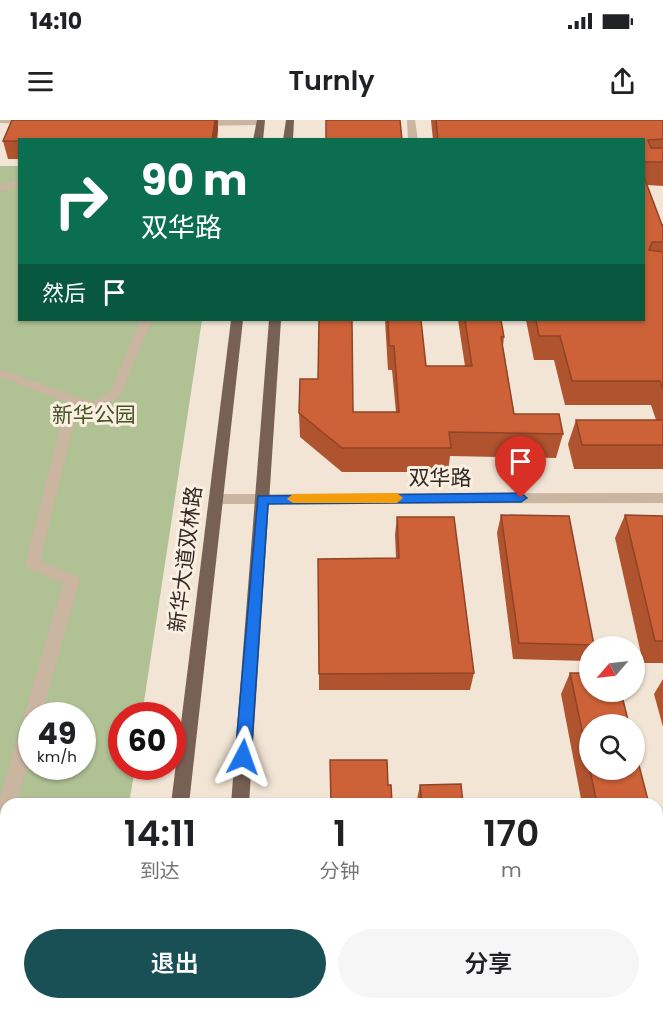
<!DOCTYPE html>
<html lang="zh">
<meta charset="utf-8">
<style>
:root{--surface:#fff;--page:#f6f6f6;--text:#202124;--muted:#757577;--accent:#185056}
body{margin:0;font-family:Poppins,"Noto Sans SC",sans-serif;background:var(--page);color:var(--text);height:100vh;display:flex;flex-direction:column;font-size:22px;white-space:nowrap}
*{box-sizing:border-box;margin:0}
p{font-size:20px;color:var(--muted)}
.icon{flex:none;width:33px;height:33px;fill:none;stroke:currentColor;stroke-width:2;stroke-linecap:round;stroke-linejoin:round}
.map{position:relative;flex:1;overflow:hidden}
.side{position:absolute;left:0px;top:678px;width:663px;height:212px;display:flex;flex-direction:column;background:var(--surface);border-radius:18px 18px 0 0;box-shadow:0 2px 4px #0004}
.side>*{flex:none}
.hud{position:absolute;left:18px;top:18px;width:627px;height:183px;border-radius:0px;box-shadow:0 2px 4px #0004;background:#0b6e4f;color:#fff;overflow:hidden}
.needle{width:39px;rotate:242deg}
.buttons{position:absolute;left:579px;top:516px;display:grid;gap:12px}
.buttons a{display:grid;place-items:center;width:66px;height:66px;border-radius:50%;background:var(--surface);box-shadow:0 2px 4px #0004;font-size:30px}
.speed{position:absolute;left:18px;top:582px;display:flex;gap:12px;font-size:30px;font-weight:700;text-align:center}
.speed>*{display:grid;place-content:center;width:78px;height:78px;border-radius:50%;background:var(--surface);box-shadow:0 2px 4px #0004;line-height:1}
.speed small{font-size:15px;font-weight:400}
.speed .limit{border:9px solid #d22;background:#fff;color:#111}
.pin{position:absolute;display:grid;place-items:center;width:51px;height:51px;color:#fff;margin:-62px -26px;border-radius:50% 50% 50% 0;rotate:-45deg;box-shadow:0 0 6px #0007}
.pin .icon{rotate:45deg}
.me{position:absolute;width:66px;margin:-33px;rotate:4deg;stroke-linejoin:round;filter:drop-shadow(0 0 4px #0008)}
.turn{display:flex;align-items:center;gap:21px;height:126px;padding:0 24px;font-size:27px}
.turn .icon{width:78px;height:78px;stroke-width:2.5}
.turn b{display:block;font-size:42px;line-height:51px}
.then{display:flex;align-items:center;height:57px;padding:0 24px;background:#0003;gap:12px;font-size:22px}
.eta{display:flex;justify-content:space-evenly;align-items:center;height:102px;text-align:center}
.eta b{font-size:36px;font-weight:600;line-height:42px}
.primary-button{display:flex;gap:12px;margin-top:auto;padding:12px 24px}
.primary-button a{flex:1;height:69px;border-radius:36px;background:var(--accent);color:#fff;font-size:24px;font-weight:600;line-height:69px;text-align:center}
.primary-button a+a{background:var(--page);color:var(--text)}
.status{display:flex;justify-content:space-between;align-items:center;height:42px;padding:0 30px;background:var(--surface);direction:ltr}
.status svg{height:16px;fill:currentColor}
header{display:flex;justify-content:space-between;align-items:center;height:78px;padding:0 24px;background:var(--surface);font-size:27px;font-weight:600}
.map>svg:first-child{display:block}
.green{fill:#b0c194;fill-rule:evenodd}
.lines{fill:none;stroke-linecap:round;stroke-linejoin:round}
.minor{fill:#cab5a1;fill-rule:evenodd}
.major{fill:#766154;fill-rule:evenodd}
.wall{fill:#b0532f}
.shaded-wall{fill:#904426}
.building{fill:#cd6137;stroke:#904426;stroke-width:1.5}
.route{fill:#1a73e8;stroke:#114b97;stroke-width:1.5}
.slow{fill:#f59e0b}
.labels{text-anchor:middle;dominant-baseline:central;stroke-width:6;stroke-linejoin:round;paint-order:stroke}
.park-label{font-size:21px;fill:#415327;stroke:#faefe1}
.street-label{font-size:21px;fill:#332924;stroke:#faefe1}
</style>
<div class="status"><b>14:10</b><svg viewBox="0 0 49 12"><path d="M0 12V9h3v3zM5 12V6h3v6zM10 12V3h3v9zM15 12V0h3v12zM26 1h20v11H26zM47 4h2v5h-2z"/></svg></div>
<header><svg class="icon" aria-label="menu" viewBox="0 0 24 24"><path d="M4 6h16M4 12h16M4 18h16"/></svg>Turnly<svg class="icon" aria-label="share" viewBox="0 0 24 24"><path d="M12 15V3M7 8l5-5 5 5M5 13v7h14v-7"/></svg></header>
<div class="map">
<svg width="663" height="889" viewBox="0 0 663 889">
<rect width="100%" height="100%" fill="#f2e5d5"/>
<!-- green -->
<path class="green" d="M0,46H19L20,200H202L142,595L122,596V646L135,647L129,684H6V884H99L98,889H0ZM32,596H82V646H32Z"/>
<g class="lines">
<!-- minor -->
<g class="minor">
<polygon points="0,0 34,0 34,1 30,4 0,3"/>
<polygon points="260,0 265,3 263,5 198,6 193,3 198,0"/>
<polygon points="407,0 415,0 418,20 408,20"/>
<polygon points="20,60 20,66 0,71 0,65"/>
<polygon points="140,200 152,200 120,276 74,304 40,441 77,456 80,460 41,596 32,596 32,630 16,684 6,684 6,713 0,715 0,677 63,463 27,448 25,444 61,302 82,288 0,257 0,249 92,282 111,271"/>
<polygon points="663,373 663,383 216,384 209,379 216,374"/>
<polygon points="0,818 6,820 6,874 0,876"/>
</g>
<!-- major -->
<g class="major">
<polygon points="257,0 265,0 263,20 253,20"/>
<polygon points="286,0 294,0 293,20 283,20"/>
<polygon points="231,200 243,200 189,684 171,684"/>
<polygon points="269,200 281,200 249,684 231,684"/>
<polygon points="147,884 167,884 167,889 145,889"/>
<polygon points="215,884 235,884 236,889 214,889"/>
</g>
</g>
<!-- wall -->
<g class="wall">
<polygon points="12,0 218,0 218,8 217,20 20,20 20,39 8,39 3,21"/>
<polygon points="431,0 662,0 663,1 663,66 647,65 662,105 663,105 663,349 574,349 568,324 576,300 656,300 651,285 565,285 554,240 534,240 526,200 644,200 644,20 433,20"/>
<polygon points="385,200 421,200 426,246 465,246 458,200 501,200 504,217 503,226 514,294 563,314 556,338 450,336 448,352 342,352 300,317 299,293 318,259 353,292 396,292 392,250 388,250"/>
<polygon points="501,395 594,525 594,526 590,526 590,536 587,541 513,539 497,413"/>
<polygon points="625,395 663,396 663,543 643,543 615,418"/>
<polygon points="397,397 474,553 470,570 319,570 319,554 396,438 395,415"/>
<polygon points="570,553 649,684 582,684 561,574"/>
<polygon points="663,559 663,607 654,574"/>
<polygon points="420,665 463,684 416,684"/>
<polygon points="657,718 663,742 663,771 657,778"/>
<polygon points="437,884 605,884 606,889 518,889 517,886 438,889"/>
</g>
<!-- shaded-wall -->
<polygon class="shaded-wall" points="215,0 218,0 218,8 217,20 212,20"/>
<!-- building -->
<g class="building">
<polygon points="12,0 215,0 212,20 20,20 20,21 3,21"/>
<polygon points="326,0 400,0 402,20 326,20"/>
<polygon points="436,0 662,0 663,1 663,19 648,20 651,28 663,28 663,42 644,42 644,20 438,20"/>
<polygon points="644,57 662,105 663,105 663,122 652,122 649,130 663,132 663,270 660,261 572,261 560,216 539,216 536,200 644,200"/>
<polygon points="319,200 352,200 353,292 399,292 394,226 389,226 388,200 421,200 426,246 472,246 465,200 501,200 504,217 501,217 514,294 559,294 563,314 449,312 451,328 342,328 299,293 300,259 318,259"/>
<polygon points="576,300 663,300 663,325 582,325"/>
<polygon points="501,395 569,396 594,525 519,523"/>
<polygon points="625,395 663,396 663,521 655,521"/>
<polygon points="397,397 454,397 474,553 319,554 318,439 399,438"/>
<polygon points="570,553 590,553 590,572 621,572 629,604 590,604 590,648"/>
<polygon points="634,626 649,684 597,684 590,650 634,650"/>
<polygon points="330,640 387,640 388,665 391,665 392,684 331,684"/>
<polygon points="461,664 463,684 422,684 420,665"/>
<polygon points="657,718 663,742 663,765 657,766"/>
<polygon points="334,884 404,884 405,889 334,889"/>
<polygon points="528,884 605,884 606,889 528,889"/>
</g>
<!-- route -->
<polygon class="route" points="521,373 527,378 521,382 268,384 251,637 249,642 243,644 238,642 235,637 258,376"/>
<!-- slow -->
<polygon class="slow" points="397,373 403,378 397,383 293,383 287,379 293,374"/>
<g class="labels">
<!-- park labels -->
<g class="park-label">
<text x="94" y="294">新华公园</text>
</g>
<!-- street labels -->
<g class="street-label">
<text x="440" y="357">双华路</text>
<text transform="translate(185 439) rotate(-83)">新华大道双林路</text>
</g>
</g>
</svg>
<div class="buttons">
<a><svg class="needle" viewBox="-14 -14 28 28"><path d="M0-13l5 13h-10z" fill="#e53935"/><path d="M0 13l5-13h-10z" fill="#757577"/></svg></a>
<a><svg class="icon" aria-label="search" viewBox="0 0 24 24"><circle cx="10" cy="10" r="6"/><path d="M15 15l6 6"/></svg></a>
</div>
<div class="speed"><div>49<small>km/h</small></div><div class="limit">60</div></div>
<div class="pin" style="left:521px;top:378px;background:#d93025"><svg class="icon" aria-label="arrive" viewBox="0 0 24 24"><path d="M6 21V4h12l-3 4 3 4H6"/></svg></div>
<svg class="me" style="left:243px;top:637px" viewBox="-20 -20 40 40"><path d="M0-17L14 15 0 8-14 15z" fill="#1a73e8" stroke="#fff" stroke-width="4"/></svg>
<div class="hud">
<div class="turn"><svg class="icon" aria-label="right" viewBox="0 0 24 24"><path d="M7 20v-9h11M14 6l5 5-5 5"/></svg><div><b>90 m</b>双华路</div></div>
<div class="then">然后<svg class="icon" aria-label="arrive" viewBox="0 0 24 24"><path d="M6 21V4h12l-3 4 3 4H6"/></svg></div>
</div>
<section class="side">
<div class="eta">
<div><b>14:11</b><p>到达</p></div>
<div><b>1</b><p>分钟</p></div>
<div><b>170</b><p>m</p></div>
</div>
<div class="primary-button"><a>退出</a><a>分享</a></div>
</section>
</div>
